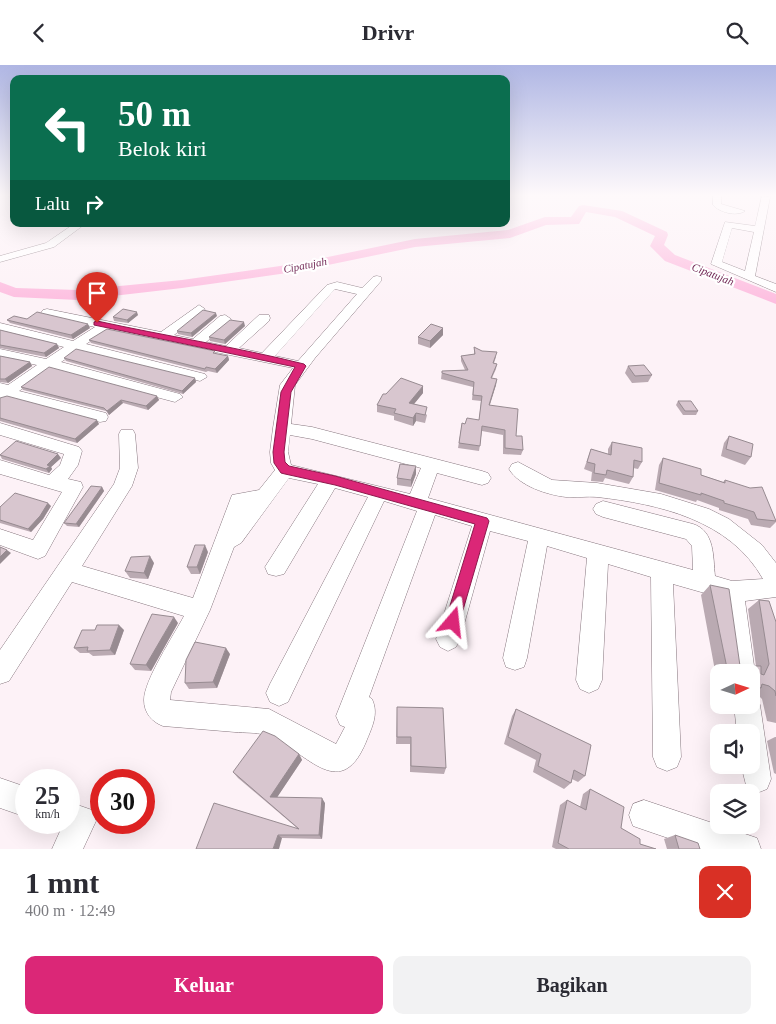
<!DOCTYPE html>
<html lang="id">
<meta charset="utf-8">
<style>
:root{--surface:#fff;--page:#f2f2f3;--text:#2b2b33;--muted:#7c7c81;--accent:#db2777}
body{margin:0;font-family:"Times New Roman",serif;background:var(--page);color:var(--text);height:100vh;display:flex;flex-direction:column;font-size:19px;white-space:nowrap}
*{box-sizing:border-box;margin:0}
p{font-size:16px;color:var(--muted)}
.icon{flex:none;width:28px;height:28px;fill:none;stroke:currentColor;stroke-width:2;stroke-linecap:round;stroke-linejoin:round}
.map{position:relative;height:784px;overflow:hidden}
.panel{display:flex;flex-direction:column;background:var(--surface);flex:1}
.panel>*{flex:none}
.hud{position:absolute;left:10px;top:10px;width:500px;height:152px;border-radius:10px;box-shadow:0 5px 20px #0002;background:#0b6e4f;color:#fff;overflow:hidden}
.needle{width:32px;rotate:86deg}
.controls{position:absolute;left:710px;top:599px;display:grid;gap:10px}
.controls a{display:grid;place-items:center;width:50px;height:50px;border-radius:10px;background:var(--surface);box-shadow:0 5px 20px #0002;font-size:25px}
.speed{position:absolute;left:15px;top:704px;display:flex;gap:10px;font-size:25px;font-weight:700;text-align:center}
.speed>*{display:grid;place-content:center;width:65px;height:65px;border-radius:50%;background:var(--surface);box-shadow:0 5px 20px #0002;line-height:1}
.speed small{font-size:12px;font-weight:400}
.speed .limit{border:8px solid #d22;background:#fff;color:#111}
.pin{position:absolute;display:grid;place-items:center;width:42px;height:42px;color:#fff;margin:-51px -21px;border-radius:50% 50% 50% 0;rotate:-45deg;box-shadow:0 0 5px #0007}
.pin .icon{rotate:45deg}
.me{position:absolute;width:55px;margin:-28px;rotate:17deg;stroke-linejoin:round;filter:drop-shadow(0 0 4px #0008)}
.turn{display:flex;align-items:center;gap:18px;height:105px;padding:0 25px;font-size:22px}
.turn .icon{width:65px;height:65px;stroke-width:2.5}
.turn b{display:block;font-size:35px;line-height:42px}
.then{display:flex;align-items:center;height:48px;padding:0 25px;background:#0003;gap:10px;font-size:19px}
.round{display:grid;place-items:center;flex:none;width:52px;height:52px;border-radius:10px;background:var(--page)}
.head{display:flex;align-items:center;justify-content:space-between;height:85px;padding:0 25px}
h1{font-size:30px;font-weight:700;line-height:38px}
.primary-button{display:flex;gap:10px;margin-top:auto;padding:10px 25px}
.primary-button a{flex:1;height:58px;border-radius:10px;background:var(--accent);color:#fff;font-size:20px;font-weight:700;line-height:58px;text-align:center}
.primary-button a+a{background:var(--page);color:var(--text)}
header{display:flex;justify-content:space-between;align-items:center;height:65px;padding:0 25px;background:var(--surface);font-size:22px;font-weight:700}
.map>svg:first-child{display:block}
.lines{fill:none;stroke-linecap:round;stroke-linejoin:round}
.river{fill:#fdbcdf;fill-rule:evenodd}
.minor-casing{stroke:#87777f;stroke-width:1}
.minor{fill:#fff;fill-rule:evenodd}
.wall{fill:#baaab2}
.shaded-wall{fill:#978b91}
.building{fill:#d8c6cf;stroke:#978b91}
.route{fill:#db2777;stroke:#8e194d}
.labels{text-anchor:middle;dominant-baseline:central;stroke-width:4.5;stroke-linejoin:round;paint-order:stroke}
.far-water-label{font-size:11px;font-style:italic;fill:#722956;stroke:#fff}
</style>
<header><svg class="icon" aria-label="back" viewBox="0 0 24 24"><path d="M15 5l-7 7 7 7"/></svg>Drivr<svg class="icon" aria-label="search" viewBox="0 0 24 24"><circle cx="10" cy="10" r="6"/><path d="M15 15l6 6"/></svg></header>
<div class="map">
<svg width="776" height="784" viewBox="0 0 776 784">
<rect width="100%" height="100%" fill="#fdf2f7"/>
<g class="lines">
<!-- river -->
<polygon class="river" points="583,140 622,146 667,167 668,170 664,180 675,190 776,229 776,239 665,196 650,181 655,171 615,152 586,147 579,159 546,160 510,173 415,182 294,207 182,223 78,235 14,232 0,227 0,217 16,223 78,225 182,215 294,199 415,174 508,165 545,152 571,152 579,141"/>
<defs>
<g id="minor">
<polygon points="9,131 14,131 14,135"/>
<path d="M713,131H721V139L745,146C736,152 719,147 713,140Z"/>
<path d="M762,131L770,132L755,211L776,219V227L711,199L725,157L755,161ZM732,163L754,167L745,206L722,197Z"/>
<polygon points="74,159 85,159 54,182 0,197 0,191 46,178"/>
<path d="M377,211L381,212V216L315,293L295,320L291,359L312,362L482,406L488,408L491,413L488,418L482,420L437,408L428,433L693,505L692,481L686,474L603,452L596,449L593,444L596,439L603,436L693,459C715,466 713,492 715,511L732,516L763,514C730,455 659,439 597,432C587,431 577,433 566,432C548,430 519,421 509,404L512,399L518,397L552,415L597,418L661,429L709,444L729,454L762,480L776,498V532L745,536L755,608L751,617V608H730L722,533L673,519L681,692L677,702L667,706L657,702L653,692L651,512L608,499L602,615L598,624L589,628L580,624L576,615L587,493L547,481L527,593L524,602L515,605L506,602L503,593L528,476L490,466L460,574L456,582L448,586L440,582L436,574L472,461L435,450L369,632L372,634C379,649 372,662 366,677C339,742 303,681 265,670C256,667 244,668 235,667C211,665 187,663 163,661C152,657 144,648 144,635C144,615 174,570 184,551L72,517L9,616L0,619V585L114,419L120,403L119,369L121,365H133L135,369L138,403L132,421L82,501L193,533L232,430L259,425L275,405L271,398L270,387L273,363L280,320L293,303L108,265L86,279L205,309L207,312L200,316L78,286L61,297L180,329L183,332L175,337L51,304L19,326L106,348L108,352L106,356L100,357L9,333L0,337V318L8,320L37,300L0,292V284L46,294L64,282L0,266V258L73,276L95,262L43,251L41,248L43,245L47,244L161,267L199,240L205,244L203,247L174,270L193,274L220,251L225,250L231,254L230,257L206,277L226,281L259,250H269L270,253L269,256L239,283L262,288L327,220L337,217L362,223L373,212ZM335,224L357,229L298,296L275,291ZM290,370L312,374L421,403L410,429L291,400L288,387ZM289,413L318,419L265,502L268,509L276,511L284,509L335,423L368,432L270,619L266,628L270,637L279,641L288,637L384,436L417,446L336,651L340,660L345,662L336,679L269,644L170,635L171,627L210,545L234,482L241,478Z"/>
<polygon points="0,358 79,382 82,386 78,400 68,414 81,417 83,422 45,491 38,494 0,480 0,464 33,475 62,427 0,409 0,395 49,410 60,400 64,389 0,370"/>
<polygon points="751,629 756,631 760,640 771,714 767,724 757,728 747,724 741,700 751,700 751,668 737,668 734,640 751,640"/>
<polygon points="0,713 26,722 26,752 0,743"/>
<polygon points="644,735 757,773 761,784 700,784 633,761 629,750 633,739"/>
<polygon points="69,737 92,745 96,756 83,784 52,784 61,764 56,758 69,758"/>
</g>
</defs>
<!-- minor casing -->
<use href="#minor" class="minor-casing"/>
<!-- minor -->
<use href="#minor" class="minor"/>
</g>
<!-- wall -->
<g class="wall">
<polygon points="138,250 128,258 114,256 113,252"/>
<polygon points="217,251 192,272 178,269 177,266"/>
<polygon points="27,254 90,263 73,274 10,258 7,255"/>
<polygon points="245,261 225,279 210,276 209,272"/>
<polygon points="443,263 443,270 430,283 418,279 418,272"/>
<polygon points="0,265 57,279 59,283 46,292 0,283"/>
<polygon points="89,275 216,289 228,291 229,295 217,308 208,306 206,307 91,278"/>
<polygon points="474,282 482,286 496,292 494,298 497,299 496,304 492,313 496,320 489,340 516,371 523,385 521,390 503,389 503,370 482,366 479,386 458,383 462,358 465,359 479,355 481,336 472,335 473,322 441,314 442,306 465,305 461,296 461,291 474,289"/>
<polygon points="0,291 30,297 32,301 8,318 0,317"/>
<polygon points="64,293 195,313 196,317 183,329 66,296"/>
<polygon points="628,301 652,310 648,317 632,318 625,308"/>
<polygon points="21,322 157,331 159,335 148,345 123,338 109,350 106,346 23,325"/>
<polygon points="423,328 414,339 427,350 425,358 416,356 413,361 394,355 394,351 377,347 377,340 386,329"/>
<polygon points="0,333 99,359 77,378 0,356"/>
<polygon points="678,336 698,346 696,350 683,350 676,340"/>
<polygon points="729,371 751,392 745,400 721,391 724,378"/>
<polygon points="612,377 642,397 638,404 633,403 633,412 629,419 605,413 603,417 591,416 592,407 584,404 591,384 608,389 608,384"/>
<polygon points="0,390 61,393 51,402 52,404 49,408 2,394"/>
<polygon points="663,393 701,410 723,417 725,415 776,455 776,457 770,463 751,460 748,454 719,445 719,443 697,435 696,437 655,425 659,400"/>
<polygon points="416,409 411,422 397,420 397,413"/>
<polygon points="102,422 104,426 79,462 67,461 64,458"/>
<polygon points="51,441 43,454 31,467 0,458 0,442"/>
<polygon points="208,487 200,509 191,509 187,502"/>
<polygon points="154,498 148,514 130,513 125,506"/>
<polygon points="710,520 740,601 756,601 748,544 759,535 776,557 776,658 767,656 762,634 757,629 753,628 751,629 751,608 719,608 719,622 718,622 701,530"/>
<polygon points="178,558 151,606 135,605 130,599"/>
<polygon points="124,565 115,590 93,591 89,588 80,588 74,583"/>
<polygon points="230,589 217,623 189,624 185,618"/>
<polygon points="397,642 446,703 444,709 410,707 410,679 396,679"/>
<polygon points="516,644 585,711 578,717 572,714 571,718 564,724 533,707 536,695 504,679 512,651"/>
<polygon points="775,672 776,672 776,709 774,708 767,676"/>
<polygon points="299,689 302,695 277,732 325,738 322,774 282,773 196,784 297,763 238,713 233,707"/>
<polygon points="590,724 621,763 640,779 656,784 556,784 552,782 560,740 567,735 580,742 583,729"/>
<polygon points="675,770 700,784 667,784 664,774"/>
</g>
<!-- shaded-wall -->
<g class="shaded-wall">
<polygon points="137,247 138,250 128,258 127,255"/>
<polygon points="216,248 217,251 192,272 191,268"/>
<polygon points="244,257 245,261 225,279 224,275"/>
<polygon points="88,259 90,263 73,274 71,270"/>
<polygon points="443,263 443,270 430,283 430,276"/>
<polygon points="57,279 59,283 46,292 44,288"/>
<polygon points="228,291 229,295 217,308 215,304"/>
<polygon points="30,297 32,301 8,318 5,314"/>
<polygon points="195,313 196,317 183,329 182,326"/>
<polygon points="497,314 496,320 488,346 489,340"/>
<polygon points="423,321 423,328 409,345 409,338"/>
<polygon points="157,331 159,335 148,345 146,341"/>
<polygon points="121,335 123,338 109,350 107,346"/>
<polygon points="416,348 416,356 413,361 413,353"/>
<polygon points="97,355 99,359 77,378 75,374"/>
<polygon points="58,389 61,393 51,402 52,404 49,408 46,404 47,400"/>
<polygon points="416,401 416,409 411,422 411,415"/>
<polygon points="102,422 104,426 79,462 76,459"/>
<polygon points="48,438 51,441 43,454 31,467 28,464"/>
<polygon points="205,480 208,487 200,509 197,502"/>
<polygon points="7,485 11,488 0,499 0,492"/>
<polygon points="150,491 154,498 148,514 144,508"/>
<polygon points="174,552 178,558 151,606 146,600"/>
<polygon points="119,560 124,565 115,590 110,585"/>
<polygon points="226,583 230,589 217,623 213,617"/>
<polygon points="299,689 302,695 274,737 270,732"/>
<polygon points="322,733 325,738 322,774 319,770"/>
<polygon points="278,770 282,773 279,784 273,784"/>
</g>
<!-- building -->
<g class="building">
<polygon points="123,244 137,247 127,255 113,252"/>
<polygon points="203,245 216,248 191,268 177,266"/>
<polygon points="37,247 88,259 71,270 7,255 14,251 27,254"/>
<polygon points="230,255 244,257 224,275 209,272"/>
<polygon points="431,259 443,263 430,276 418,272"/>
<polygon points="107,264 215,286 213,288 228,291 215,304 206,302 205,304 89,275"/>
<polygon points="0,265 57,279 44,288 0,280"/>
<polygon points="474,282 482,286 497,287 493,298 497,299 491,313 497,314 489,340 518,344 516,371 522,371 523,385 505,383 505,365 482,361 480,381 459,378 462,358 465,359 467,353 479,355 482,331 473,330 474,317 442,308 442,306 468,305 461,291 475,289"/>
<polygon points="76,284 195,313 182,326 64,293"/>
<polygon points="0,291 30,297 5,314 0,314"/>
<polygon points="644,300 652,310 635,311 628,301"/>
<polygon points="49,302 157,331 146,341 121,335 107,346 104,343 21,322"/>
<polygon points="401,313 423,321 409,338 427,342 425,350 416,348 413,353 394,348 396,344 377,340 383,329 386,329"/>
<polygon points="7,331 97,355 75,374 0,353 0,333"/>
<polygon points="678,336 691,336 698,346 685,346"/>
<polygon points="729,371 753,379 751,392 726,384"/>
<polygon points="16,376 58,389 47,400 50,401 46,404 0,390"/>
<polygon points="612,377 642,383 642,397 634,395 633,412 607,405 606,410 594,408 595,399 587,397 591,384 611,390"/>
<polygon points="663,393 701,404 701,410 725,418 725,415 750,423 762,422 776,456 757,454 754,447 724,438 724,436 701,428 701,430 659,418"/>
<polygon points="400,399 416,401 411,415 397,413"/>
<polygon points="91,421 102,422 76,459 64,458"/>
<polygon points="15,428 48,438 40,451 28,464 0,455 0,442"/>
<polygon points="195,480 205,480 197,502 187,502"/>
<polygon points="0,482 7,485 0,492"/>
<polygon points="150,491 144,508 125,506 131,492"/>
<polygon points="710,520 729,524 740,601 761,601 761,609 764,610 769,599 759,535 769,536 776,557 776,631 775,626 769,621 762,619 761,623 751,620 751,608 728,608"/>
<polygon points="152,549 174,552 146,600 130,599 141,573"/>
<polygon points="97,560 119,560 110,585 87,586 88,582 74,583 82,565 95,565"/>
<polygon points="195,577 226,583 213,617 185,618 186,595"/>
<polygon points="397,642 443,643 446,703 411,701 411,672 397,672"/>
<polygon points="516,644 591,680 585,711 574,705 571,718 538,701 541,689 508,672"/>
<polygon points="263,666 275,671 299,689 270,732 322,733 319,770 278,770 273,784 196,784 214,738 299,764 233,707"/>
<polygon points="590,724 624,742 621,763 640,774 640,779 656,784 569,784 558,778 567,735 586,745"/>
<polygon points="675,770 698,778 700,784 679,784"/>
</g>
<!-- sky -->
<linearGradient id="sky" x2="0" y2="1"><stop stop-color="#b0b7e4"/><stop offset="0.54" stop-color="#fef9fb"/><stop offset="1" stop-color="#fef9fb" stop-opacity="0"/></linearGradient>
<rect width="776" height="241" fill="url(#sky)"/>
<!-- route -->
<path class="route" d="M97,256C166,271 236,282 304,299L306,301L291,327L284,387L285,397L289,401L335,411L487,453L489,456L458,562L453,564L448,562L445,557L475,459L335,420L285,409L281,408L274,398L273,387L281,327L295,302L94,260V257Z"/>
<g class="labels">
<!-- far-water labels -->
<g class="far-water-label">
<text transform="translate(305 200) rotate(-11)">Cipatujah</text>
<text transform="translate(713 209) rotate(21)">Cipatujah</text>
</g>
</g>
</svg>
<div class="controls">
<a><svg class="needle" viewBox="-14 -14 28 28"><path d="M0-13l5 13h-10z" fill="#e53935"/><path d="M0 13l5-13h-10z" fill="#7c7c81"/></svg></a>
<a><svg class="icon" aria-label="sound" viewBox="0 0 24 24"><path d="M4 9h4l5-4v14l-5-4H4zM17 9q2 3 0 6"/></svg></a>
<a><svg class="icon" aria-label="layers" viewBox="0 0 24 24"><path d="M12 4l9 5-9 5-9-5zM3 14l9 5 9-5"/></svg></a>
</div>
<div class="speed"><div>25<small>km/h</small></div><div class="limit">30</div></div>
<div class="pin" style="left:97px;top:258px;background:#d93025"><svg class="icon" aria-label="arrive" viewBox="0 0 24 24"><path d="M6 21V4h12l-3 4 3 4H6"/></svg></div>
<svg class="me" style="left:453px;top:557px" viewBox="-20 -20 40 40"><path d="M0-17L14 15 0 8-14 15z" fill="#db2777" stroke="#fff" stroke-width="4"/></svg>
<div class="hud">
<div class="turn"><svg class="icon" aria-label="left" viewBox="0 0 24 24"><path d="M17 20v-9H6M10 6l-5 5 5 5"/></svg><div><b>50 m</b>Belok kiri</div></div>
<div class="then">Lalu<svg class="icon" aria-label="right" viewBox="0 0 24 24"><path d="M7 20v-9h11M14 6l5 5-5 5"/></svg></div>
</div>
</div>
<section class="panel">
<div class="head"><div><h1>1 mnt</h1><p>400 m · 12:49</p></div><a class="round" style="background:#d93025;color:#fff"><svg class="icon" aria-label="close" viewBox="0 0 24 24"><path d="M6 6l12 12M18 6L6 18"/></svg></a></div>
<div class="primary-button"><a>Keluar</a><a>Bagikan</a></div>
</section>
